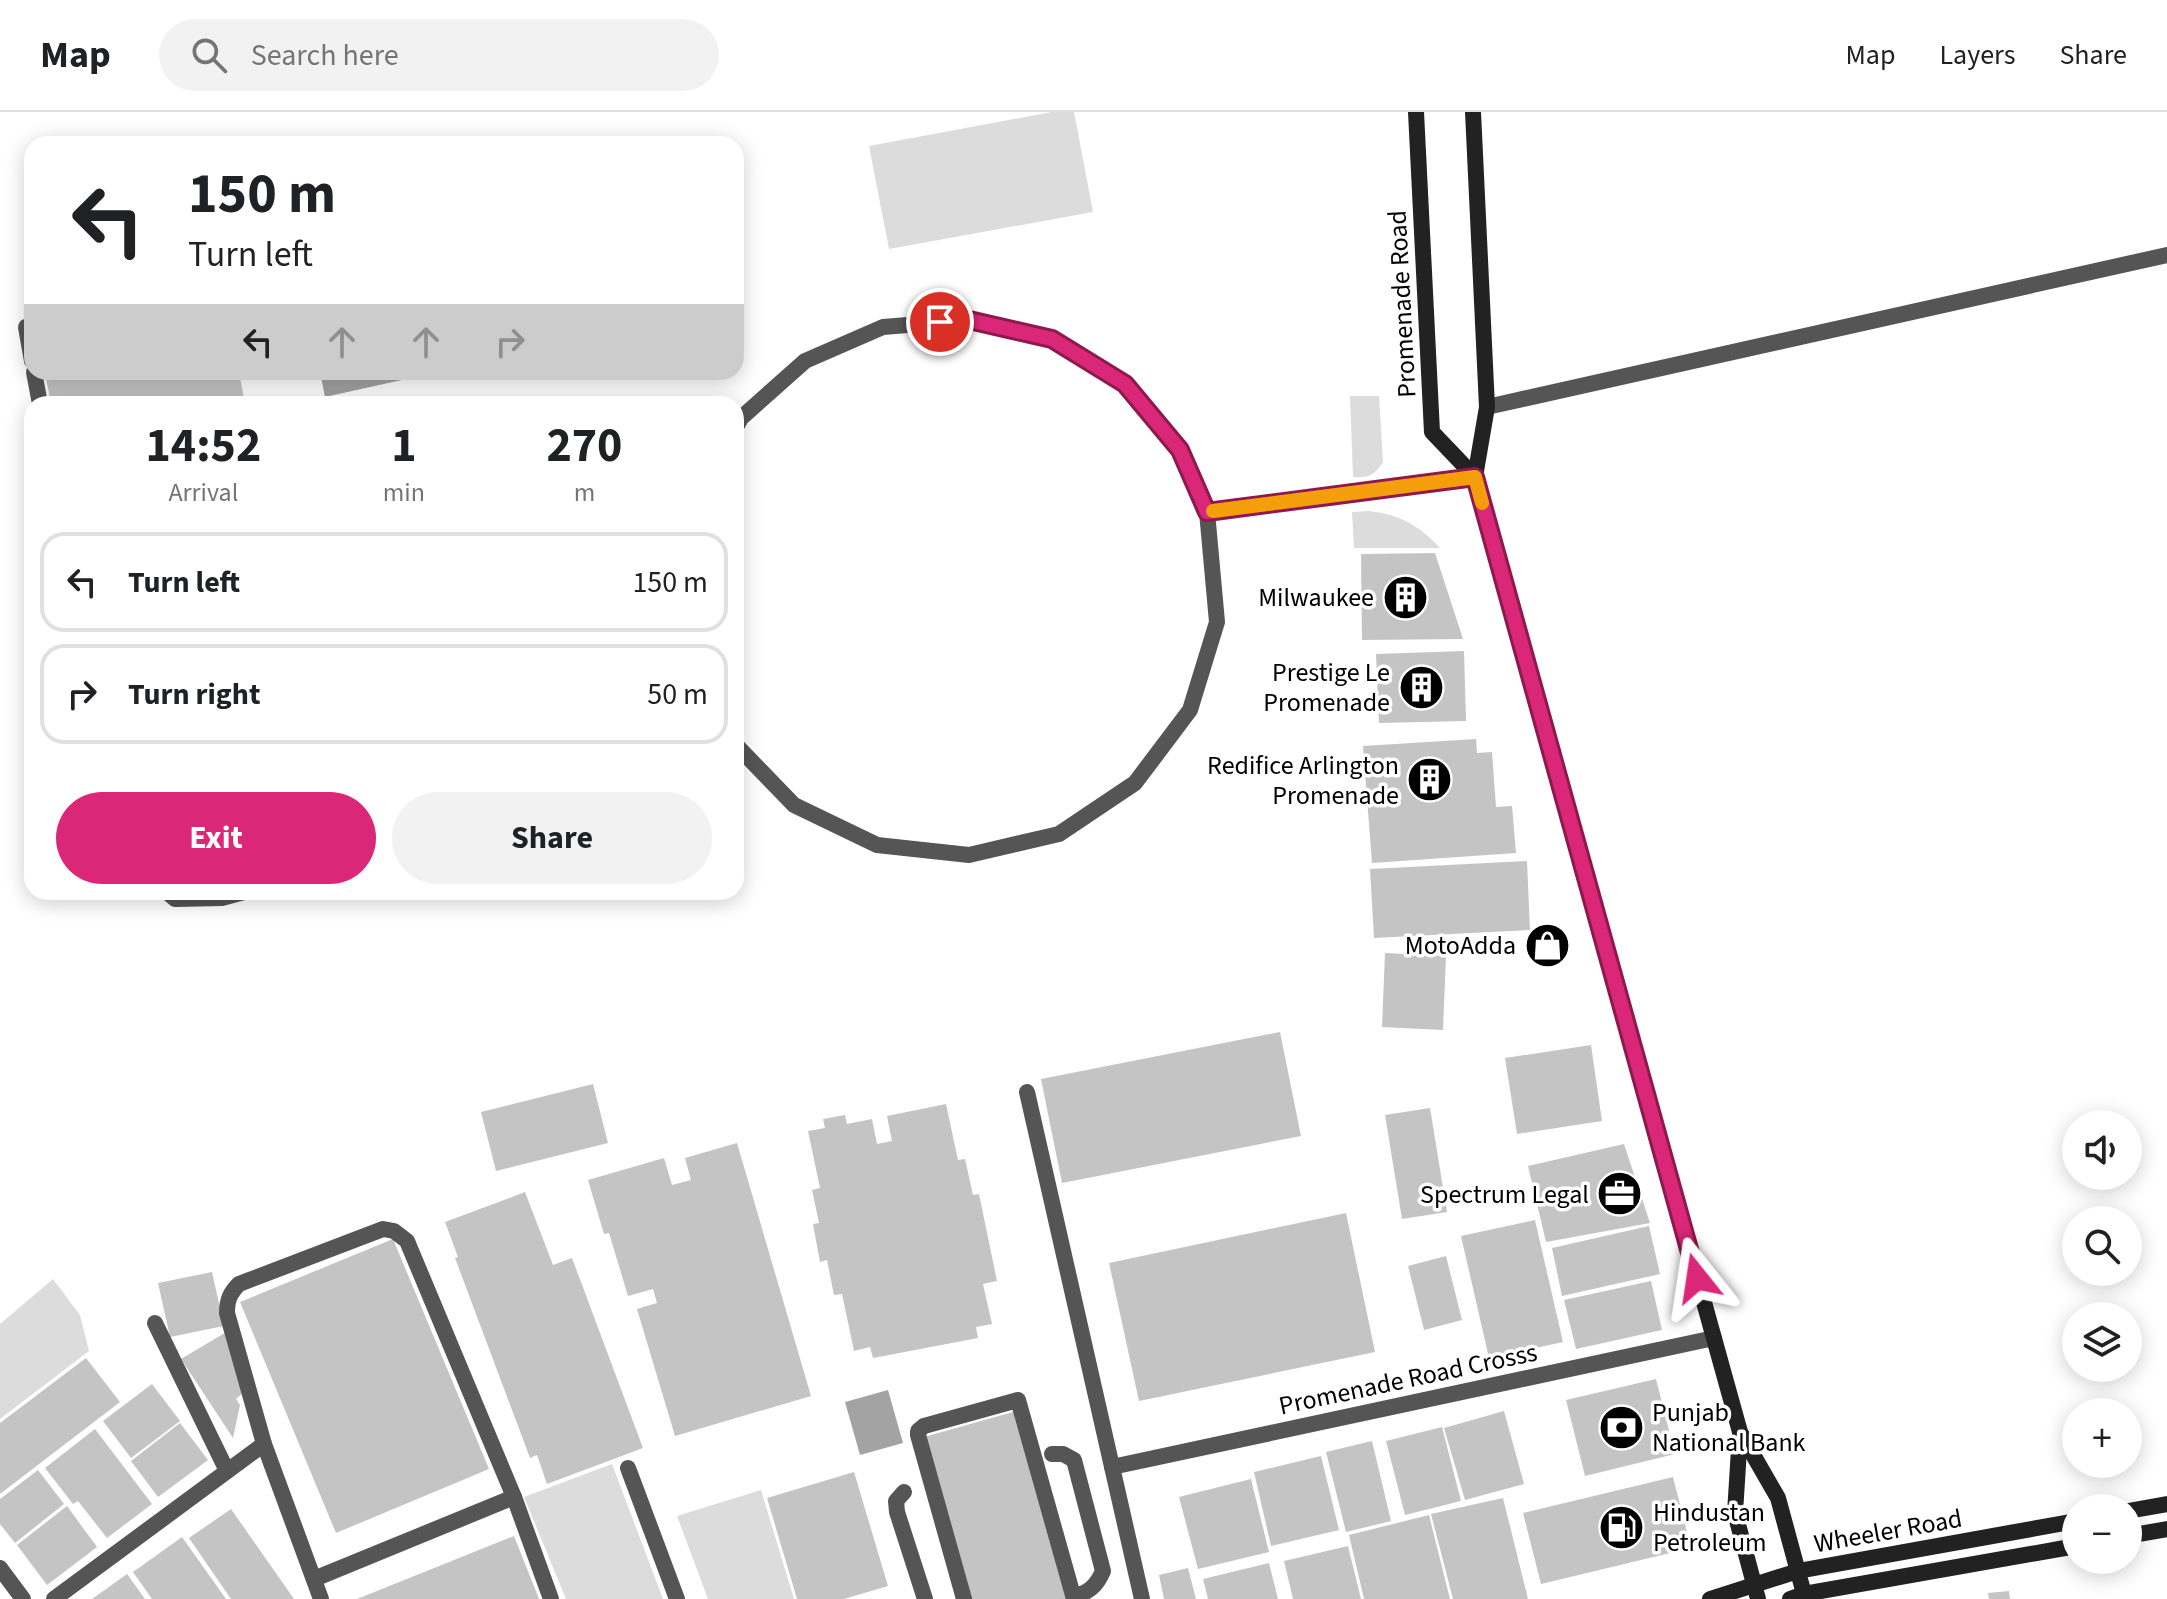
<!DOCTYPE html>
<meta charset="utf-8">
<style>
:root{--surface:#fff;--page:#f2f2f2;--text:#202124;--muted:#757577;--line:#e0e0e0;--accent:#db2777}
body{margin:0;font-family:"Source Sans 3",sans-serif;background:var(--page);color:var(--text);height:100vh;display:flex;flex-direction:column;font-size:30px;white-space:nowrap}
*{box-sizing:border-box;margin:0}
p{font-size:26px;color:var(--muted)}
.icon{flex:none;width:44px;height:44px;fill:none;stroke:currentColor;stroke-width:2;stroke-linecap:round;stroke-linejoin:round}
.map{position:relative;flex:1;overflow:hidden}
.panel{position:absolute;left:24px;top:284px;width:720px;height:504px;display:flex;flex-direction:column;background:var(--surface);border-radius:24px;box-shadow:0 4px 20px #0003}
.panel>*{flex:none}
.guide{position:absolute;left:24px;top:24px;width:720px;height:244px;border-radius:24px;box-shadow:0 4px 20px #0003;background:#fff;color:var(--text);overflow:hidden}
.fabs{position:absolute;left:2062px;top:998px;display:grid;gap:16px}
.fabs a{display:grid;place-items:center;width:80px;height:80px;border-radius:50%;background:var(--surface);box-shadow:0 4px 20px #0003;font-size:40px}
.pin{position:absolute;display:grid;place-items:center;width:68px;height:68px;color:#fff;margin:-34px;border:4px solid #fff;border-radius:50%;box-shadow:0 2px 8px #0007}
.me{position:absolute;width:88px;margin:-44px;rotate:345deg;stroke-linejoin:round;filter:drop-shadow(0 0 6px #0008)}
.turn{display:flex;align-items:center;gap:28px;height:168px;padding:0 32px;font-size:36px}
.turn .icon{width:104px;height:104px;stroke-width:2.5}
.turn b{display:block;font-size:56px;line-height:68px}
.lanes{display:flex;align-items:center;height:76px;padding:0 32px;background:#0003;justify-content:center;gap:40px;direction:ltr}
.lanes .off{opacity:.35}
.eta{display:flex;justify-content:space-evenly;align-items:center;height:136px;text-align:center}
.eta b{font-size:48px;font-weight:700;line-height:56px}
.cta{display:flex;gap:16px;margin-top:auto;padding:16px 32px}
.cta a{flex:1;height:92px;border-radius:48px;background:var(--accent);color:#fff;font-size:32px;font-weight:700;line-height:92px;text-align:center}
.cta a+a{background:var(--page);color:var(--text)}
ul{padding:0;list-style:none}
li{display:flex;align-items:center;gap:24px;height:100px;margin:0 16px 12px;padding:0 16px;border:4px solid var(--line);border-radius:24px}
li div{flex:1}
li b{display:block;font-size:30px}
li em{font-style:normal}
header{display:flex;align-items:center;gap:48px;box-sizing:border-box;height:112px;padding:0 40px;background:var(--surface);border-bottom:2px solid var(--line)}
header strong{font-size:38px}
nav{display:flex;gap:44px;margin-inline-start:auto;font-size:28px}
.search{width:560px;height:72px;background:var(--page);display:flex;align-items:center;gap:20px;box-sizing:border-box;padding:0 28px;border-radius:44px;color:var(--muted);font-size:30px}
.map>svg:first-child{display:block}
.green{fill:#dcdcdc}
.water{fill:#a3a3a3}
.building{fill:#c4c4c4}
.lines{fill:none;stroke-linecap:round;stroke-linejoin:round}
.service{stroke:#555;stroke-width:16}
.minor{stroke:#555;stroke-width:16}
.secondary{stroke:#222;stroke-width:16}
.route-casing{stroke:#8e194d;stroke-width:20}
.route{stroke:#db2777;stroke-width:14}
.slow{stroke:#f59e0b;stroke-width:14}
.labels{text-anchor:middle;dominant-baseline:central;stroke-width:7;stroke-linejoin:round;paint-order:stroke}
.street-label{font-size:26px;fill:#000;stroke:#fff}
.poi-label{font-size:26px;fill:#000;stroke:#fff;text-anchor:end}
</style>
<header>
<strong>Map</strong>
<div class="search"><svg class="icon" aria-label="search" viewBox="0 0 24 24"><circle cx="10" cy="10" r="6"/><path d="M15 15l6 6"/></svg>Search here</div>
<nav><a>Map</a><a>Layers</a><a>Share</a></nav>
</header>
<div class="map">
<svg width="2167" height="1487" viewBox="0 0 2167 1487">
<rect width="100%" height="100%" fill="#fff"/>
<!-- green -->
<g class="green">
<polygon points="1052,0 1074,0 1093,100 889,137 869,34"/>
<path d="M1350,284H1379L1383,350C1375,363 1368,366 1353,365Z"/>
<path d="M1368,399C1398,402 1419,413 1440,436H1354L1352,400Z"/>
<polygon points="53,1167 80,1203 89,1239 0,1307 0,1212"/>
<polygon points="612,1352 663,1487 566,1487 524,1385"/>
<polygon points="761,1378 794,1487 708,1487 677,1404"/>
</g>
<!-- water -->
<g class="water">
<polygon points="320,260 438,260 325,285"/>
<polygon points="888,1278 903,1331 860,1343 845,1290"/>
</g>
<!-- building -->
<g class="building">
<polygon points="50,260 239,260 245,292 51,292 45,261"/>
<polygon points="1435,441 1463,527 1362,528 1361,442"/>
<polygon points="1464,539 1466,609 1379,611 1376,542"/>
<polygon points="1476,627 1477,641 1492,640 1496,695 1512,694 1516,741 1372,751 1363,634"/>
<polygon points="1527,749 1530,818 1374,826 1370,757"/>
<polygon points="1385,841 1446,844 1443,918 1382,915"/>
<polygon points="1280,920 1301,1024 1062,1071 1041,967"/>
<polygon points="1591,933 1602,1009 1517,1022 1505,946"/>
<polygon points="593,972 608,1031 496,1059 481,1000"/>
<polygon points="946,992 958,1048 965,1047 973,1083 979,1082 997,1169 983,1172 992,1212 976,1215 978,1226 873,1246 870,1235 854,1239 842,1182 834,1183 827,1148 820,1150 813,1112 819,1111 812,1078 820,1076 808,1019 825,1016 823,1007 845,1003 847,1012 872,1007 877,1032 892,1029 887,1004"/>
<polygon points="1430,996 1447,1100 1402,1107 1385,1003"/>
<polygon points="737,1031 811,1284 675,1324 637,1197 657,1191 653,1177 628,1184 609,1121 604,1122 588,1068 664,1046 672,1073 691,1068 685,1046"/>
<polygon points="1624,1032 1650,1111 1546,1130 1528,1054"/>
<polygon points="525,1080 553,1153 572,1146 643,1336 547,1372 537,1343 530,1346 455,1146 458,1145 445,1110"/>
<polygon points="1346,1101 1375,1240 1139,1289 1109,1151"/>
<polygon points="1535,1108 1563,1230 1489,1246 1461,1124"/>
<polygon points="1649,1114 1660,1162 1562,1184 1552,1136"/>
<polygon points="393,1127 489,1357 336,1421 240,1190"/>
<polygon points="1446,1144 1462,1208 1424,1218 1408,1154"/>
<polygon points="212,1160 224,1214 170,1225 158,1171"/>
<polygon points="1651,1169 1662,1218 1576,1237 1564,1188"/>
<polygon points="228,1219 245,1279 236,1287 240,1293 233,1326 181,1247"/>
<polygon points="86,1246 120,1290 0,1382 0,1311"/>
<polygon points="1656,1267 1675,1342 1585,1364 1566,1288"/>
<polygon points="152,1272 180,1309 131,1346 103,1309"/>
<polygon points="1504,1299 1524,1372 1465,1388 1444,1316"/>
<polygon points="1013,1300 1066,1487 970,1487 924,1325"/>
<polygon points="180,1311 208,1348 158,1385 131,1349"/>
<polygon points="1442,1315 1461,1389 1405,1403 1386,1329"/>
<polygon points="95,1317 152,1392 107,1426 78,1389 73,1392 45,1356"/>
<polygon points="1372,1329 1391,1409 1346,1420 1326,1340"/>
<polygon points="1321,1344 1339,1418 1271,1434 1254,1360"/>
<polygon points="38,1358 64,1392 15,1431 0,1412 0,1387"/>
<polygon points="854,1360 888,1474 844,1487 797,1487 767,1386"/>
<polygon points="1673,1365 1691,1436 1541,1472 1523,1401"/>
<polygon points="1251,1367 1269,1440 1198,1457 1179,1385"/>
<polygon points="1503,1386 1528,1487 1453,1487 1431,1402"/>
<polygon points="67,1394 97,1435 47,1473 17,1433"/>
<polygon points="231,1397 294,1487 231,1487 189,1426"/>
<polygon points="1429,1403 1450,1487 1364,1487 1349,1423"/>
<polygon points="514,1424 539,1487 357,1487"/>
<polygon points="182,1425 226,1487 152,1487 133,1460"/>
<polygon points="1348,1434 1361,1487 1293,1487 1284,1449"/>
<polygon points="1269,1451 1278,1487 1208,1487 1203,1467"/>
<polygon points="1188,1456 1196,1487 1164,1487 1159,1463"/>
<polygon points="127,1462 145,1487 92,1487"/>
<polygon points="2009,1479 2010,1487 1989,1487 1988,1481"/>
</g>
<g class="lines">
<!-- service -->
<g class="service">
<polyline points="26,215 32,249"/>
<polyline points="34,260 40,292"/>
<polyline points="1487,295 2167,143"/>
<polyline points="736,315 741,306 805,249 883,215 969,208 1052,227 1125,272 1180,338 1207,400 1217,510 1190,598 1135,671 1059,722 969,743 877,733 794,693 736,633"/>
<polyline points="1207,400 1475,365"/>
<polyline points="167,780 175,787 222,786 244,780"/>
<polyline points="1027,980 1142,1487"/>
<path d="M1052,1342H1063L1074,1348L1103,1459C1097,1473 1089,1481 1074,1484"/>
<polyline points="904,1380 896,1389 897,1400 925,1487"/>
<polyline points="964,1487 918,1323 918,1319 924,1314 1018,1288 1074,1487"/>
</g>
<!-- minor -->
<g class="minor">
<polyline points="155,1211 227,1359"/>
<polyline points="1112,1355 1714,1226"/>
<polyline points="628,1356 677,1487"/>
<polyline points="0,1456 23,1487"/>
<polyline points="314,1467 514,1385"/>
<polyline points="54,1487 264,1332"/>
<path d="M321,1487L264,1332L227,1201C227,1188 230,1181 239,1172L383,1117L394,1119L407,1129L514,1385L551,1487"/>
</g>
<!-- secondary -->
<g class="secondary">
<polyline points="1416,0 1432,320 1475,365"/>
<polyline points="1473,0 1487,295 1475,365 1740,1320 1778,1386 1804,1482"/>
<polyline points="1740,1321 1735,1401 1758,1487"/>
<polyline points="2128,1399 2167,1392"/>
<polyline points="2128,1424 2167,1417"/>
<polyline points="1710,1487 1798,1459 2076,1409"/>
<polyline points="1790,1487 1804,1482 2076,1434"/>
</g>
</g>
<g class="lines">
<defs>
<polyline id="route" points="940,210 969,208 1052,227 1125,272 1180,338 1207,400 1475,365 1697,1166"/>
</defs>
<!-- route casing -->
<use href="#route" class="route-casing"/>
<!-- route -->
<use href="#route" class="route"/>
<!-- slow -->
<polyline class="slow" points="1213,399 1475,365 1482,391"/>
</g>
<!-- icons -->
<defs>
<symbol id="building-disc" viewBox="-11 -11 22 22"><circle r="9.5" fill="#000" stroke="#fff"/><path d="M-4-6H4V6H1V3H-1V6H-4ZM-2.5-4.3h1.7v1.8h-1.7ZM.8-4.3h1.7v1.8H.8ZM-2.5-1h1.7V.8h-1.7ZM.8-1h1.7V.8H.8Z" fill="#fff"/></symbol>
<symbol id="shop-disc" viewBox="-11 -11 22 22"><circle r="9.5" fill="#000" stroke="#fff"/><path d="M-5-2.5h2.3a2.7 3.5 0 0 1 5.4 0H5L5.5 6h-11ZM-1.5-2.5h3a1.5 2.3 0 0 0-3 0Z" fill="#fff"/></symbol>
<symbol id="office-disc" viewBox="-11 -11 22 22"><circle r="9.5" fill="#000" stroke="#fff"/><path d="M-6-3h4V-5.5h4V-3h4V5H-6ZM-1-4.5V-3h2v-1.5ZM-6 0V1H6V0Z" fill="#fff"/></symbol>
<symbol id="bank-disc" viewBox="-11 -11 22 22"><circle r="9.5" fill="#000" stroke="#fff"/><path d="M-6-4H6V4H-6ZM0-2.3a2.3 2.3 0 1 0 0 4.6a2.3 2.3 0 1 0 0-4.6Z" fill="#fff"/></symbol>
<symbol id="fuel-disc" viewBox="-11 -11 22 22"><circle r="9.5" fill="#000" stroke="#fff"/><path d="M-5.5-6h7V0h2V4h1.3V-2.5L3-4.5l.8-.8L6-3V5H2.5V1h-1V6h-7ZM-4.2-4.7v3.2H.2V-4.7Z" fill="#fff"/></symbol>
</defs>
<g fill-rule="evenodd">
<use href="#building-disc" x="1380" y="460" width="51" height="51"/>
<use href="#building-disc" x="1396" y="550" width="51" height="51"/>
<use href="#building-disc" x="1404" y="642" width="51" height="51"/>
<use href="#shop-disc" x="1522" y="808" width="51" height="51"/>
<use href="#office-disc" x="1594" y="1056" width="51" height="51"/>
<use href="#bank-disc" x="1596" y="1290" width="51" height="51"/>
<use href="#fuel-disc" x="1596" y="1390" width="51" height="51"/>
</g>
<g class="labels">
<!-- street labels -->
<g class="street-label">
<text transform="translate(1402 192) rotate(-93)">Promenade Road</text>
<text transform="translate(1408 1267) rotate(-12)">Promenade Road Crosss</text>
<text transform="translate(1888 1419) rotate(-10)">Wheeler Road</text>
</g>
<!-- poi labels -->
<g class="poi-label">
<text x="1374" y="485">Milwaukee</text>
<text x="1390" y="560">Prestige Le<tspan x="1390" dy="30">Promenade</tspan></text>
<text x="1399" y="653">Redifice Arlington<tspan x="1399" dy="30">Promenade</tspan></text>
<text x="1516" y="833">MotoAdda</text>
<text x="1589" y="1082">Spectrum Legal</text>
<text x="1652" y="1300" text-anchor="start">Punjab<tspan x="1652" dy="30">National Bank</tspan></text>
<text x="1653" y="1400" text-anchor="start">Hindustan<tspan x="1653" dy="30">Petroleum</tspan></text>
</g>
</g>
</svg>
<div class="fabs">
<a><svg class="icon" aria-label="sound" viewBox="0 0 24 24"><path d="M4 9h4l5-4v14l-5-4H4zM17 9q2 3 0 6"/></svg></a>
<a><svg class="icon" aria-label="search" viewBox="0 0 24 24"><circle cx="10" cy="10" r="6"/><path d="M15 15l6 6"/></svg></a>
<a><svg class="icon" aria-label="layers" viewBox="0 0 24 24"><path d="M12 4l9 5-9 5-9-5zM3 14l9 5 9-5"/></svg></a>
<a>+</a>
<a>−</a>
</div>
<div class="pin" style="left:940px;top:210px;background:#d93025"><svg class="icon" aria-label="arrive" viewBox="0 0 24 24"><path d="M6 21V4h12l-3 4 3 4H6"/></svg></div>
<svg class="me" style="left:1697px;top:1166px" viewBox="-20 -20 40 40"><path d="M0-17L14 15 0 8-14 15z" fill="#db2777" stroke="#fff" stroke-width="4"/></svg>
<div class="guide">
<div class="turn"><svg class="icon" aria-label="left" viewBox="0 0 24 24"><path d="M17 20v-9H6M10 6l-5 5 5 5"/></svg><div><b>150 m</b>Turn left</div></div>
<div class="lanes"><svg class="icon" aria-label="left" viewBox="0 0 24 24"><path d="M17 20v-9H6M10 6l-5 5 5 5"/></svg><svg class="icon off" aria-label="ahead" viewBox="0 0 24 24"><path d="M12 20V5M6 11l6-6 6 6"/></svg><svg class="icon off" aria-label="ahead" viewBox="0 0 24 24"><path d="M12 20V5M6 11l6-6 6 6"/></svg><svg class="icon off" aria-label="right" viewBox="0 0 24 24"><path d="M7 20v-9h11M14 6l5 5-5 5"/></svg></div>
</div>
<section class="panel">
<div class="eta">
<div><b>14:52</b><p>Arrival</p></div>
<div><b>1</b><p>min</p></div>
<div><b>270</b><p>m</p></div>
</div>
<ul>
<li><svg class="icon" aria-label="left" viewBox="0 0 24 24"><path d="M17 20v-9H6M10 6l-5 5 5 5"/></svg><div><b>Turn left</b></div><em>150 m</em></li>
<li><svg class="icon" aria-label="right" viewBox="0 0 24 24"><path d="M7 20v-9h11M14 6l5 5-5 5"/></svg><div><b>Turn right</b></div><em>50 m</em></li>
</ul>
<div class="cta"><a>Exit</a><a>Share</a></div>
</section>
</div>
